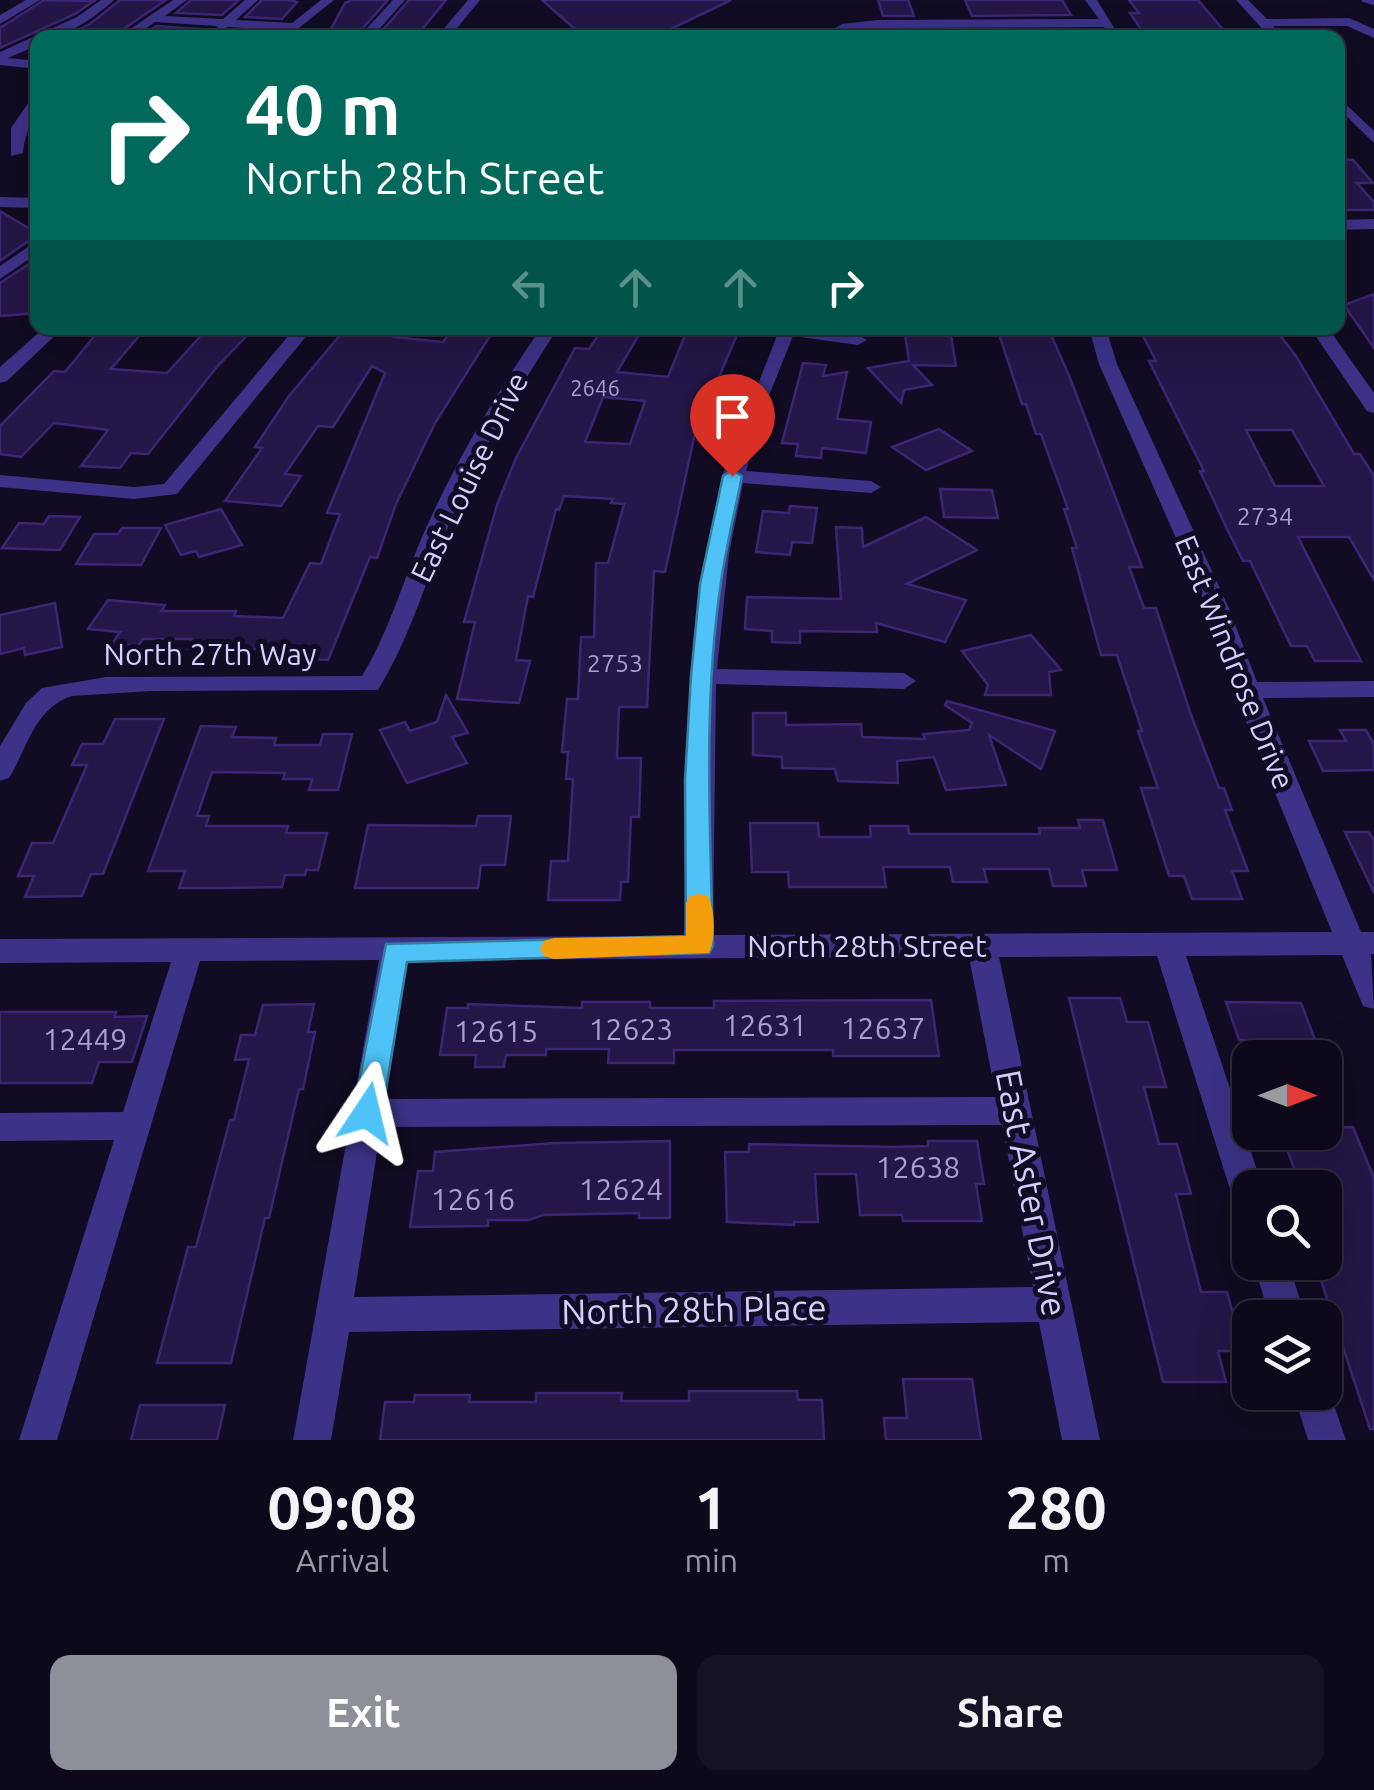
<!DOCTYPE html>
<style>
:root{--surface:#0d081a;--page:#161123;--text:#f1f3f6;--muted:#9a9aa2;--line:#2d2939;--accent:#8c9099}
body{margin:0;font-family:Ubuntu,sans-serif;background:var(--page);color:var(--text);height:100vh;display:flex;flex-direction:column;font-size:38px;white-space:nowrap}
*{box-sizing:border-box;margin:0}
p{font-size:32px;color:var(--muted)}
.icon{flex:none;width:55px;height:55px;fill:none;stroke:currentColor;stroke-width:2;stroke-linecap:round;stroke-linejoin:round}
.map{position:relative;height:1440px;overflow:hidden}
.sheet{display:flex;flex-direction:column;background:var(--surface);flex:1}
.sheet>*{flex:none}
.top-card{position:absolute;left:30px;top:30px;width:1315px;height:305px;border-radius:20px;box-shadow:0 10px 40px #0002,0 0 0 2px var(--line);background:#00695c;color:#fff;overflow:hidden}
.needle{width:65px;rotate:90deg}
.controls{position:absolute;left:1232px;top:1040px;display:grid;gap:20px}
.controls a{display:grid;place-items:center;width:110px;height:110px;border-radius:20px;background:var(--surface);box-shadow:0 10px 40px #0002,0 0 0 2px var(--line);font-size:50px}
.pin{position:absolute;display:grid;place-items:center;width:85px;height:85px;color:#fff;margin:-102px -42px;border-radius:50% 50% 50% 0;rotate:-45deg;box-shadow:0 0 10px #0007}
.pin .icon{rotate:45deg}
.me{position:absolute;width:110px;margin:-55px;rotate:10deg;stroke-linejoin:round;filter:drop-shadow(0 0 8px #0008)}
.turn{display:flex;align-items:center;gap:35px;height:210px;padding:0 50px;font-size:45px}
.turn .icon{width:130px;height:130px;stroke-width:2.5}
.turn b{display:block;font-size:70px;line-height:85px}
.lanes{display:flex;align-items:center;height:95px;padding:0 50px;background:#0003;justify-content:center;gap:50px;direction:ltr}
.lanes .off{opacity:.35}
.eta{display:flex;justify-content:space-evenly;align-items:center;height:170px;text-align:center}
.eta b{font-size:60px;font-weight:700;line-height:70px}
.button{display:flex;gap:20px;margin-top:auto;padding:20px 50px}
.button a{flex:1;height:115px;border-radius:20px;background:var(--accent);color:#fff;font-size:40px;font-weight:700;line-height:115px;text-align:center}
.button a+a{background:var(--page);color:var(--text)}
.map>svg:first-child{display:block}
.building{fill:#241646;stroke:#3c2574;stroke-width:2.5;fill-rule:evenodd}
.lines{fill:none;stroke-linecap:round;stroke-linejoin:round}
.minor{fill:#3c3287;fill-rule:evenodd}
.route{fill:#4fc3f7;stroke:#337fa1;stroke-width:2.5}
.slow{fill:#f59e0b}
.labels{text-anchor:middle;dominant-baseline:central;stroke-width:10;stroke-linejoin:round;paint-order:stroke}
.far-number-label{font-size:22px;fill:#aa9fd1}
.number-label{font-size:25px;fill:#aa9fd1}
.street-label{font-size:30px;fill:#d7cdff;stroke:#110b23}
.near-number-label{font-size:30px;fill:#aa9fd1}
.near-street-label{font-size:35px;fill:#d7cdff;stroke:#110b23}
</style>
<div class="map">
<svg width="1374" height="1440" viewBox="0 0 1374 1440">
<rect width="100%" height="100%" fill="#110b23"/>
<!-- building -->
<g class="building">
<polygon points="44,0 94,1 75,14 0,48 0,28"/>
<polygon points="120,0 166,0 119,32 62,38 90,24"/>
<polygon points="191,0 239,0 222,15 176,13"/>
<polygon points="262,0 289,0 297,2 282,19 245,17"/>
<polygon points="352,0 388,0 354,38 326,38 345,3"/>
<polygon points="409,0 446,0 415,38 376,38"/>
<polygon points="542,0 731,0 652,38 585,38"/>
<polygon points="878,0 908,0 914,16 883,16"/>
<polygon points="965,0 1062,0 1071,15 972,16"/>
<polygon points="1129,0 1198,0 1230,38 1147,38 1130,13 1139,13"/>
<polygon points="156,26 214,30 220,35 229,31 251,32 245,38 143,35"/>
<polygon points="980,31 1081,31 1085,38 982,38"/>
<polygon points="1338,159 1353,160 1373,183 1357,183 1374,202 1374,210 1346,210 1338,199"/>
<polygon points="0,211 38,234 0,261"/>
<polygon points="38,258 38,313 0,316 0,283"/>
<polygon points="1374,294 1374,348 1344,305"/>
<polygon points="101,328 146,328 111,369 167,373 208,328 254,328 216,368 148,454 131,453 120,468 81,466 108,430 54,423 21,457 0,454 0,426 54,371 65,372"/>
<polygon points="346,328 400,328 394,337 443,342 453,328 495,328 435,423 396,504 377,558 370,557 328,660 259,657 262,649 188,649 192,639 143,639 138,646 112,644 120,632 88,629 108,600 165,605 161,611 236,611 234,616 283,618 310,563 321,564 340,514 327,513 385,373 372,366 333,427 318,426 285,474 301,476 281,506 225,501 262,448 255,447 289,396"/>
<path d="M603,328H643L617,372L668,377L688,328H740L695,433L665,572L654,571L647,707H619L617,758H641L639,817H631L628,882H621L620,900H548L551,861H568L573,779H566L568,752H562L567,699H578L581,637H594L596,563H608L624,504L611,503L613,499L564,496L559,510L556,509L533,597L528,596L516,660L530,661L519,703L457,699L475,622H464L497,505L516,458L575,348L589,349ZM603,397L645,401L630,444L585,442Z"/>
<polygon points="904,328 950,328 956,366 913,365 932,385 904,390 901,403 868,368 909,361"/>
<polygon points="997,328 1048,328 1070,378 1142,567 1129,567 1144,608 1156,608 1190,712 1219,788 1224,788 1232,810 1225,810 1248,871 1232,871 1242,899 1192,899 1184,876 1169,876 1141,788 1158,788 1138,731 1142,731 1117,655 1101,655 1072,548 1077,548 1064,509 1068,509 1041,434 1036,434 1026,404 1022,404"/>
<path d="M1139,328H1181L1184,334H1279L1296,356L1354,454H1360L1374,476V580L1349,537H1298L1361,661H1315L1307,646H1291L1250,561H1243L1228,531L1200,471H1204L1149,361H1156ZM1246,430H1292L1324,486H1275Z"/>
<polygon points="803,363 826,365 823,376 847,372 837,419 871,422 866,453 822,448 821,458 796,456 798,444 782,443"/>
<polygon points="939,429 972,451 926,470 892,447"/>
<polygon points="940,489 992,490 998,518 944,517"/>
<polygon points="790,506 817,508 812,543 792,542 790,555 756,552 763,511 789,513"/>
<polygon points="221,509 242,545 199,557 196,551 181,555 165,525"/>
<polygon points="49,516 80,517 60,550 2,548 19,523 44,524"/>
<polygon points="926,517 977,550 907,584 966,600 945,642 876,623 877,632 800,631 800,643 772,642 772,631 745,629 747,597 841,599 836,527 862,528 863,547"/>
<polygon points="122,528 161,528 141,565 76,564 94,534 118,534"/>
<polygon points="55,603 62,647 25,655 24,648 0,654 0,615"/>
<polygon points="1031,635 1061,670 1049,672 1051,695 985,695 988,685 962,651"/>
<polygon points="446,695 468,733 452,737 467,763 407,783 380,730 405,722 410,731 437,722"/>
<polygon points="947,701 1055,731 1041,769 989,735 1006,785 946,790 934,757 897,761 898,783 838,781 835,769 782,768 782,757 753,755 753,713 786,713 786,725 861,724 862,737 925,739 923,734 969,730 972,723 945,705"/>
<polygon points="115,719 164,719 103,874 91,874 82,896 25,897 34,876 18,876 32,843 53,843 87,765 72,765 82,744 103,744"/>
<polygon points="201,726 236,727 232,737 276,738 274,745 320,745 323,734 352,734 338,790 309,790 312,779 283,779 285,773 212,772 197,816 209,816 206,826 288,826 286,833 327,833 318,870 306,870 305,875 285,875 282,887 220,888 179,888 185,871 148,871"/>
<polygon points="1340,730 1366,730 1374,745 1374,770 1323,771 1309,741 1346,741"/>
<polygon points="478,816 511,816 505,865 481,865 478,888 355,888 368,825 476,826"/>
<polygon points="1078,820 1103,820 1117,870 1082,870 1086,886 1053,886 1049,869 984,869 987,882 953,882 950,867 883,867 886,887 789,887 788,872 752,872 750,823 818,823 819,837 871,837 870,826 908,826 909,834 1040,834 1039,828 1080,828"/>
<polygon points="1345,832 1369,832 1374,840 1374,893"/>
<polygon points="1069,998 1120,998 1127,1022 1148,1022 1166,1087 1144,1087 1159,1144 1177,1144 1191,1194 1176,1194 1201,1292 1227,1292 1243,1351 1218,1351 1226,1382 1163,1382"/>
<polygon points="931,1000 939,1056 833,1056 833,1050 674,1050 674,1063 608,1063 609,1049 546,1049 546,1055 506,1055 504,1067 475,1067 476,1055 440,1055 447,1008 468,1008 468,1004 582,1008 582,1002 650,1002 650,1008 714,1008 714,1001"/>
<polygon points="1226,1002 1301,1003 1322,1058 1265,1058 1259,1040 1239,1040"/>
<polygon points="314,1004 308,1032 315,1032 303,1089 299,1089 269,1218 265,1218 231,1363 157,1363 188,1247 196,1247 230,1120 234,1120 249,1059 235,1060 241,1035 255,1035 263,1005"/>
<polygon points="0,1012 116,1012 114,1017 147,1016 132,1062 99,1062 92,1083 0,1083"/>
<polygon points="1353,1127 1374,1178 1374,1429 1370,1429 1315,1262 1325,1262 1325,1188 1301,1188 1281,1132 1325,1132 1325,1128"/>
<polygon points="670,1141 670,1218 639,1218 639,1213 543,1215 529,1220 488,1220 488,1226 410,1227 418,1171 433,1171 435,1152 555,1143"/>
<polygon points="928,1141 977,1141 984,1184 976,1184 982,1221 903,1221 902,1215 860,1215 856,1174 815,1174 818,1222 794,1222 794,1225 727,1222 725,1152 749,1152 749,1144 894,1147 928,1146"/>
<polygon points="903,1379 972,1379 981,1440 886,1440 884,1418 907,1418"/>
<polygon points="689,1391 797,1391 798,1400 822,1400 824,1440 380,1440 385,1402 414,1402 415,1395 470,1395 469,1402 536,1402 536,1393 622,1393 621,1401 689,1401"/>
<polygon points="140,1405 225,1405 217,1440 131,1440"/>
</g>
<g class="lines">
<!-- minor -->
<g class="minor">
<polygon points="26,0 40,0 0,24 0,15"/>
<path d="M101,0H114C93,19 66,38 38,38V45L8,58L38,61V69L0,65V52L77,17Z"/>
<polygon points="173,0 187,0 165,16 223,19 245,0 258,0 236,20 292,23 321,0 334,0 295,31 228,27 221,31 216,26 155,22 132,38 117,38"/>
<polygon points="393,0 405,0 371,38 358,38"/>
<polygon points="468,0 480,0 449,38 436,38"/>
<polygon points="1085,0 1097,0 1119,36 1111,36 1104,27 877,28 819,38 842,24 877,20 1099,19"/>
<polygon points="1236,0 1248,0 1267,19 1349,18 1374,29 1374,38 1347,26 1273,26 1279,33 1269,36"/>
<polygon points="1361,0 1374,0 1374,5 1363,2"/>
<path d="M38,89C38,112 25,129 23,153L11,156V128Z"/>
<polygon points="1338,97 1374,131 1374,143 1338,108"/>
<polygon points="0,197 38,198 38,208 0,207"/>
<polygon points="1374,219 1374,229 1338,230 1338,220"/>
<polygon points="38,240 38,253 0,279 0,266"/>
<polygon points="44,328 63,328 7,381 0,383 0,367"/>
<polygon points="295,328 313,328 177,494 134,499 0,487 0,475 134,487 164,484"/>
<path d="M541,328H558C519,388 482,449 453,515C428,573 412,635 378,690L151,691L72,696C35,707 27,749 9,778L0,781V746L26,703L42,688L106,677L362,676C390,630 404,577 426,528C458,457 497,392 541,328Z"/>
<path d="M780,328L858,335L867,340L858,345L793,336L766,403L746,471L871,481L881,487L871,493L743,483L729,554L717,669L904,673L916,681L904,689L716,684L713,935L1332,932L1248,727L1206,606L1099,364L1089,328H1106L1117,364L1228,606L1257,682L1374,681V697L1263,698L1361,932H1374V954H1371L1374,1009L1363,1006L1342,955L1186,956L1263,1188H1250V1214L1238,1210L1233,1199L1157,956L999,957L1100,1440H1062L1039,1322L349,1332L331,1440H293L379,960L200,961L57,1440H19L114,1140L0,1141V1113L123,1112L171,962L0,963V939L684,936L690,676L707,554L722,476ZM969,957L996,1097L386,1099L408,960ZM1002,1125L1033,1287L354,1297L381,1127Z"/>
<polygon points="1310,328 1328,328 1374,393 1374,413 1367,411"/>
<polygon points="1253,1262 1288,1262 1306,1318 1270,1318"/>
<polygon points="1325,1379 1346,1440 1308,1440 1293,1392 1325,1392"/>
</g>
</g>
<!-- route -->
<path class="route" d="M732,470L742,476C735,511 726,547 721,582C703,702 710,825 713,946L709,953L407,962L382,1113L378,1122L367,1126L357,1122L353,1113L386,944L686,936L685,780L691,676L700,584L723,476Z"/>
<!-- slow -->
<path class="slow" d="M699,894L708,896C715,910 716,939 709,953L554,959L544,956L540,949L544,941L554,938L686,936V903L690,896Z"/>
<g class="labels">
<!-- far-number labels -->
<g class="far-number-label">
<text x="595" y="387">2646</text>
</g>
<!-- number labels -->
<g class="number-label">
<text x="1265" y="516">2734</text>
<text x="615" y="663">2753</text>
</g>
<!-- street labels -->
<g class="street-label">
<text transform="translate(469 477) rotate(-64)">East Louise Drive</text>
<text x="210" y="654">North 27th Way</text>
<text transform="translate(1235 662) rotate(68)">East Windrose Drive</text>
<text x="867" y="946">North 28th Street</text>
</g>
<!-- near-number labels -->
<g class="near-number-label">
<text x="765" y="1025">12631</text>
<text x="883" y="1028">12637</text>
<text x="631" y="1029">12623</text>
<text x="496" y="1031">12615</text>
<text x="85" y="1039">12449</text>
<text x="918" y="1167">12638</text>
<text x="621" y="1189">12624</text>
<text x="473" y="1199">12616</text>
</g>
<!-- near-street labels -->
<g class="near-street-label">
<text transform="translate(1032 1193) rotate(79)">East Aster Drive</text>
<text transform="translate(694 1309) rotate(-1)">North 28th Place</text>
</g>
</g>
</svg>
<div class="controls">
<a><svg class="needle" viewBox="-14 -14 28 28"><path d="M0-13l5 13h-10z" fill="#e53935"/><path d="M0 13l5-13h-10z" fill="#9a9aa2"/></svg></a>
<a><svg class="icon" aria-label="search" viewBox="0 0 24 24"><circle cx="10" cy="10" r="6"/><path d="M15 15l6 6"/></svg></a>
<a><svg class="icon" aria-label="layers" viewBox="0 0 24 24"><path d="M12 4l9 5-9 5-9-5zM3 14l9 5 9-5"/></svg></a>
</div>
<div class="pin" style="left:732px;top:476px;background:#d93025"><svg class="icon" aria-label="arrive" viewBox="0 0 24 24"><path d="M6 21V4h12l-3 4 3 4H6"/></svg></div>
<svg class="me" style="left:367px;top:1113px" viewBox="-20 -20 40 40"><path d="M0-17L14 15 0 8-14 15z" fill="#4fc3f7" stroke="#fff" stroke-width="4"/></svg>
<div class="top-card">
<div class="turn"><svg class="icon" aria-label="right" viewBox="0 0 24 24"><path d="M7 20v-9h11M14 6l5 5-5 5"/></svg><div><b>40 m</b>North 28th Street</div></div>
<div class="lanes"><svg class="icon off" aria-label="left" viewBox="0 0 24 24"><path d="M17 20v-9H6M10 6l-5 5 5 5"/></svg><svg class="icon off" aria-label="ahead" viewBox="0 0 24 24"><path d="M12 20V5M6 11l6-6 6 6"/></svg><svg class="icon off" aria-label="ahead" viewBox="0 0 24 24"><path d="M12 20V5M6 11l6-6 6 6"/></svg><svg class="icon" aria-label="right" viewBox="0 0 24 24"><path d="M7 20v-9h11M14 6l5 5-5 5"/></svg></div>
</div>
</div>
<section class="sheet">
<div class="eta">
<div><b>09:08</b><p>Arrival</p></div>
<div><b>1</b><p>min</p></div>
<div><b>280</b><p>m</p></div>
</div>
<div class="button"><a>Exit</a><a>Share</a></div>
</section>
